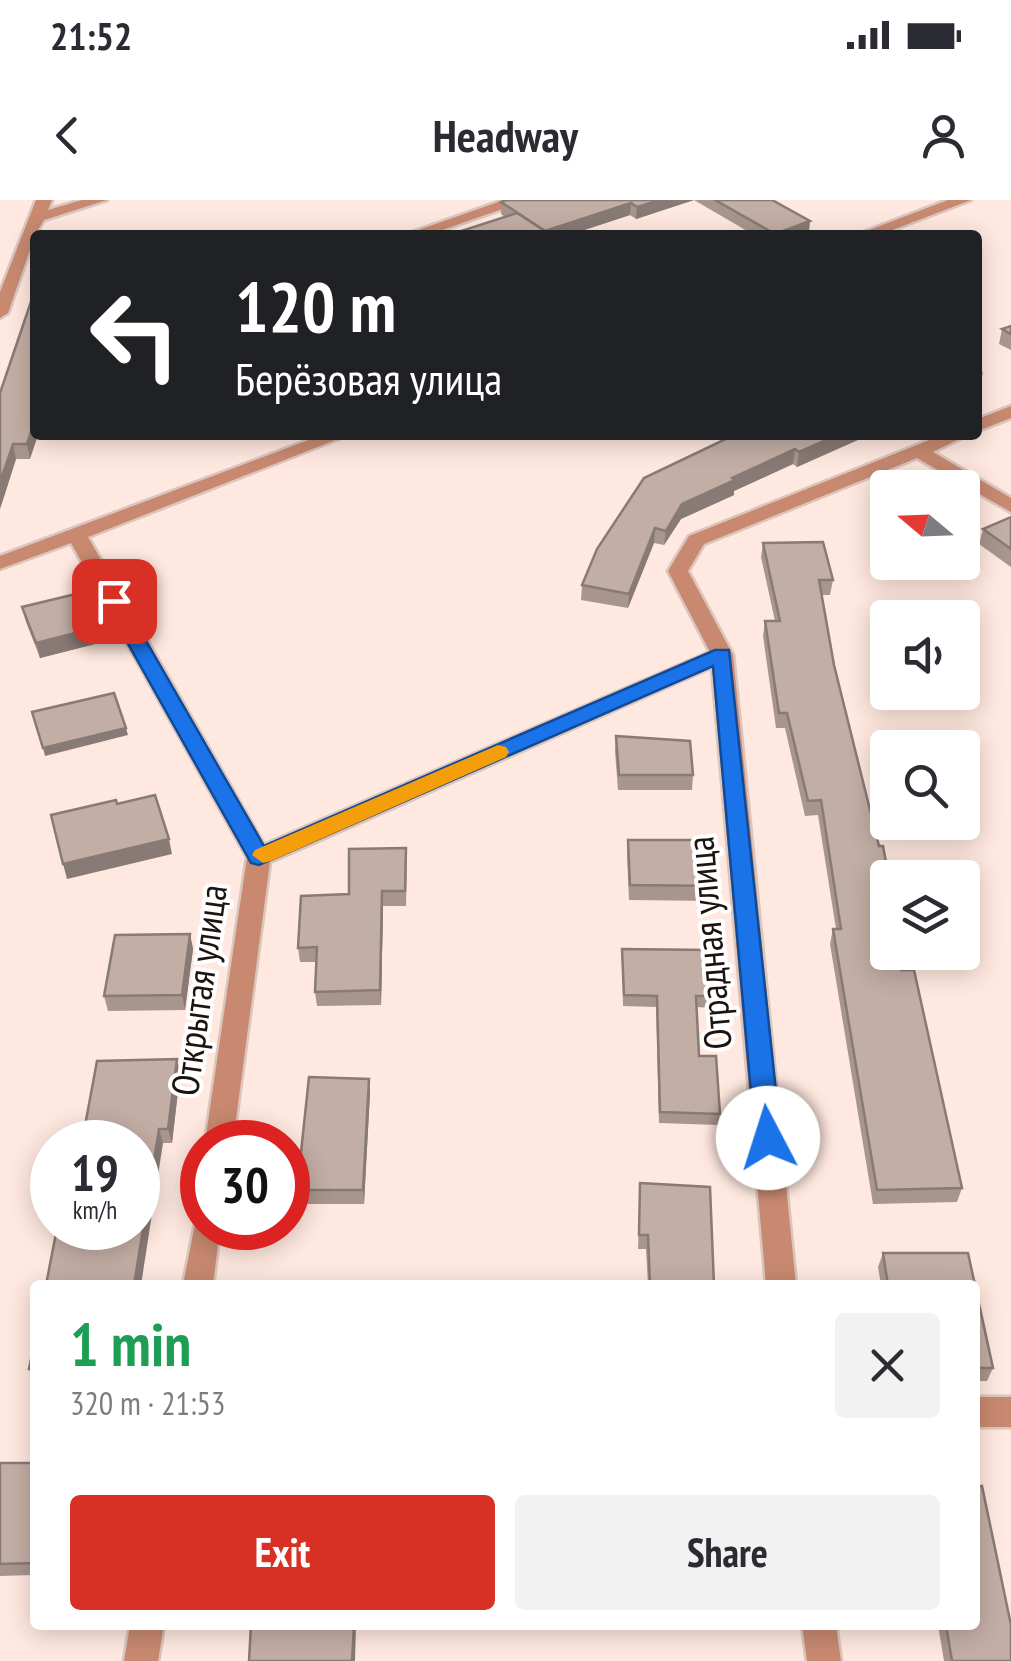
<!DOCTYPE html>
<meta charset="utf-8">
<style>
:root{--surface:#fff;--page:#f2f2f3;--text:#2b2b33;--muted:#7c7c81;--accent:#d93025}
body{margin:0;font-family:"PT Sans Narrow",sans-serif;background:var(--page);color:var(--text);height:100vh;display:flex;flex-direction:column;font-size:38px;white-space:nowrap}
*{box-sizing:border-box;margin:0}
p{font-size:32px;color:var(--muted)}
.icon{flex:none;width:55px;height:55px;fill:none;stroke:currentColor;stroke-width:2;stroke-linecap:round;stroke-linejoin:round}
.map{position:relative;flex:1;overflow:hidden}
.details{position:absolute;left:30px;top:1080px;width:950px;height:350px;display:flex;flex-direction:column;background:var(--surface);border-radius:10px;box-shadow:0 5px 25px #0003}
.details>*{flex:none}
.top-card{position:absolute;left:30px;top:30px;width:952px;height:210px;border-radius:10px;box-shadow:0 5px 25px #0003;background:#202124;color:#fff;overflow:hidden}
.needle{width:65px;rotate:289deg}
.controls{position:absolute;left:870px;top:270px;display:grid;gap:20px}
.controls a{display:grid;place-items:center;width:110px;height:110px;border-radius:10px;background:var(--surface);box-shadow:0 5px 25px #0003;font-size:50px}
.speed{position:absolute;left:30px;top:920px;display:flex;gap:20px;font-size:50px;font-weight:700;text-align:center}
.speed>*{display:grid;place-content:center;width:130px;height:130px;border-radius:50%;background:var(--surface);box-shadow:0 5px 25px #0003;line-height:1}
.speed small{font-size:25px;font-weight:400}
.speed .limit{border:15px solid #d22;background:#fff;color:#111}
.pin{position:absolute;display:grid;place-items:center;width:85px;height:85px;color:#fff;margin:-42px;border-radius:20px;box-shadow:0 5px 15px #0006}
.me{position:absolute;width:110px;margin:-55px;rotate:355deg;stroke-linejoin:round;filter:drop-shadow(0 0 8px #0008)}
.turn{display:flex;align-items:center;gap:35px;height:210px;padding:0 40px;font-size:45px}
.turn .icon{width:130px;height:130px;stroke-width:2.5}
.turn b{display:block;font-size:70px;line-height:85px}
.round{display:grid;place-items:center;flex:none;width:105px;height:105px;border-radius:10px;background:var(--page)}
.summary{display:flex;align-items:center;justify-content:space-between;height:170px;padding:0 40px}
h1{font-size:60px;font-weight:600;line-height:75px;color:#1e9e55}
.primary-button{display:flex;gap:20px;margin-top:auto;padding:20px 40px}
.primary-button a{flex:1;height:115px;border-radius:10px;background:var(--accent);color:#fff;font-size:40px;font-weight:600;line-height:115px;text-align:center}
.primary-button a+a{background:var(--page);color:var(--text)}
.status{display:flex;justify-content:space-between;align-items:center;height:70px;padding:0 50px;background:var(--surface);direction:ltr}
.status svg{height:28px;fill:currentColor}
header{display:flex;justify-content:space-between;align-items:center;height:130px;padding:0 40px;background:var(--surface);font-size:45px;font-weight:600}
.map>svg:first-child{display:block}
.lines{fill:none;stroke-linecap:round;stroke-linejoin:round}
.minor-casing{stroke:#dbc6be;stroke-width:5}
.minor{fill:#c88970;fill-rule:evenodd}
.wall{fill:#a8968e}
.shaded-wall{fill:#887a74}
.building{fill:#c3aea5;stroke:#887a74;stroke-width:2.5}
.route{fill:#1a73e8;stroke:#114b97;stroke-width:2.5}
.slow{fill:#f59e0b}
.labels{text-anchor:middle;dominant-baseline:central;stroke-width:8;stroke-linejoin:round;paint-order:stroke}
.street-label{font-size:38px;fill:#1c1411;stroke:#fff}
</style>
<div class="status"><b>21:52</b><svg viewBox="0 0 49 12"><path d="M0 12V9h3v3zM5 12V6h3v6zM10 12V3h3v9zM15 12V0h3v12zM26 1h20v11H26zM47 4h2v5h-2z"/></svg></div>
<header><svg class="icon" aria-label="back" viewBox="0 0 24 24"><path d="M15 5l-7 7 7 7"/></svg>Headway<svg class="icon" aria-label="person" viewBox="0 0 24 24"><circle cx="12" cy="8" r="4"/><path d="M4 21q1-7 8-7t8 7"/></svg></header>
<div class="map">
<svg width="1011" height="1461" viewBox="0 0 1011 1461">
<rect width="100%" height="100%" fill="#ffe8df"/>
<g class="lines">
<defs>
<g id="minor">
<polygon points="36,0 52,0 48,10 82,0 107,0 44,20 35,35 8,113 0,118 0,92"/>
<polygon points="504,0 528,0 428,35 404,35"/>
<polygon points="948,0 971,0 879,35 856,35"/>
<polygon points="1011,206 1011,218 978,231 978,219"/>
<polygon points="322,235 348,235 88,337 264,645 710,452 668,371 689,336 942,235 967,235 933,252 1011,298 1011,312 917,258 704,344 688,371 733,455 796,1085 766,1085 712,467 270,662 233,942 205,942 247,657 71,343 0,369 0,356"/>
<polygon points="202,1017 202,1028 220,1028 213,1085 183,1085 196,1019"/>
<rect x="975" y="1197" width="36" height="30"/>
<polygon points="130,1425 164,1425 158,1461 124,1461"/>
<polygon points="802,1425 836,1425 841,1461 807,1461"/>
</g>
</defs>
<!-- minor casing -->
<use href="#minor" class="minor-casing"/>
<!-- minor -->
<use href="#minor" class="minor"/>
</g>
<!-- wall -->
<g class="wall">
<polygon points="506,0 694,0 636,19 630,15 569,35 449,35 505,17 501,14 501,2"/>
<polygon points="694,0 772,0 809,33 803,35 754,35"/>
<polygon points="35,90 30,259 16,259 0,309"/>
<polygon points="1011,126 1011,150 999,144 1002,129"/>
<polygon points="869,235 797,267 793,264 734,291 734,295 681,319 664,345 654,343 628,408 581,400 582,385 644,278"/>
<polygon points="1011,317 1011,367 979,344 983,329"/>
<polygon points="763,343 833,380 830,395 822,395 834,465 888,678 886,696 901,770 962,988 957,1002 873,1004 830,744 833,729 836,729 818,615 805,616 785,528 776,528 763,436 765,421 775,421 761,357"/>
<polygon points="22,407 95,428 99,443 40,458 26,422"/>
<polygon points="616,536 693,575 692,590 618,590 615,551"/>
<polygon points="628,640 716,686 714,701 629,700 627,655"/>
<polygon points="407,663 406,706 383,706 381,805 317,806 315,792 316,762 300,762 298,748 349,694"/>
<polygon points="190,734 193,749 185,810 108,811 104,796"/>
<polygon points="622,749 712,796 710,808 697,807 699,856 720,914 718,925 659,923 656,807 623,806"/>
<polygon points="177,859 180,874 172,943 163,943 138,1028 97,861"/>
<polygon points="369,879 370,893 364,1004 299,1004 297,990"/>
<polygon points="640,983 714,1085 648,1085 646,1049 638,1049"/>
<polygon points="883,1053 968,1053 993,1168 987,1181 975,1181 975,1085 881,1085 878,1067"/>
<polygon points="35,1140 35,1183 29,1169"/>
<polygon points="0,1263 35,1263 35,1375 0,1376"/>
<polygon points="938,1425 975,1425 1011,1461 944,1461"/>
</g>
<!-- shaded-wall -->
<g class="shaded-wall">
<polygon points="660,0 694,0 636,19 637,7"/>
<polygon points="631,3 630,15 569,35 545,35 545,31"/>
<polygon points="810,21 809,33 803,35 775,35"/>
<polygon points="983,172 979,187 978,187 978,174"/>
<polygon points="35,220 35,235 38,235 30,259 27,244"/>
<polygon points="838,235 869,235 797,267 799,252"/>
<polygon points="13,244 16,259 0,309 0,282"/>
<polygon points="795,249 793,264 734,291 734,295 681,319 664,345 666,331 682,304 732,278"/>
<polygon points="655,328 654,343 628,408 629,394"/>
<polygon points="95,428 99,443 40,458 36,443"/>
<polygon points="126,528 128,535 45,556 43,548"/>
<polygon points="169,639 172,654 67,679 63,664"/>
<polygon points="382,691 383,706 381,805 380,790"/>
<polygon points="190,734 193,749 185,810 182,795"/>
<polygon points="177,859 180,874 172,943 168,929"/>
<polygon points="369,879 370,893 364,1004 363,990"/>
<polygon points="159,929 163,943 141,1085 134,1085"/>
<polygon points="354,1425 356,1425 355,1461 352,1461"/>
</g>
<!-- building -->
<g class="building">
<polygon points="506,0 660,0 637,7 631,3 545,31 501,2"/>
<polygon points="715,0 772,0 810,21 775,34"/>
<polygon points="517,13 551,35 449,35"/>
<polygon points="35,90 35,220 27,244 13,244 0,282 0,193"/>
<polygon points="1011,126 1011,134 1002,129"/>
<polygon points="734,235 838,235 799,252 795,249 732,278 735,280 682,304 666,331 655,328 629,394 582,385 597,349 644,278"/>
<polygon points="1011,317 1011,349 983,329"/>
<polygon points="823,342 833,380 819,380 834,465 879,646 883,646 889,678 888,678 888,681 883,681 888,704 888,752 897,752 901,770 914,770 962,988 877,990 833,729 841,729 821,600 808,601 787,513 779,513 765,421 780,421 763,343"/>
<polygon points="80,393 95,428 36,443 22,407"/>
<polygon points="114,493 126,528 43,548 32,512"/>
<polygon points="616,536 690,541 693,575 619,575"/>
<polygon points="155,595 169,639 63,664 51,615 116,600 117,604"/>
<polygon points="628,640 712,640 716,686 630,685"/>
<polygon points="406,648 405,691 382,691 380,790 315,792 317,747 298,748 301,696 349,694 349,649"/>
<polygon points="190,734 182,795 104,796 115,735"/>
<polygon points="622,749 708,750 712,796 696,796 699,856 716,856 720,914 660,912 657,796 624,795"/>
<polygon points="177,859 168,929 159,929 134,1085 46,1085 57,1028 138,1028 138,942 82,942 97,861"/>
<polygon points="309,877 369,879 363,990 297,990"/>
<polygon points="640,983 710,987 714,1085 650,1085 648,1035 639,1035"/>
<polygon points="883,1053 968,1053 993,1168 975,1168 975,1085 888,1085"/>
<polygon points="35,1140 35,1169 29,1169"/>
<polygon points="0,1263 35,1263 35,1363 0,1364"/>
<polygon points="982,1286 1011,1425 1011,1461 952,1461 946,1425 975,1425 975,1287"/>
<polygon points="251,1425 354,1425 352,1461 249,1461"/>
</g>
<!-- route -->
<polygon class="route" points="114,395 123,401 264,646 715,450 729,450 781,938 777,945 768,948 759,945 755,938 713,466 259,665 251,663 104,401"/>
<!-- slow -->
<polygon class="slow" points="498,545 506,547 509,552 506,557 271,661 263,663 252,655 255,650"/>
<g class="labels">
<!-- street labels -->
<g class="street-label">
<text transform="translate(708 743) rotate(-95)">Отрадная улица</text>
<text transform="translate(198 790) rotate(-82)">Открытая улица</text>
</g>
</g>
</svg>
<div class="controls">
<a><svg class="needle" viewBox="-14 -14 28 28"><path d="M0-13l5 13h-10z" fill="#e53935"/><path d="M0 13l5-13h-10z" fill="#7c7c81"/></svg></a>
<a><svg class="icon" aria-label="sound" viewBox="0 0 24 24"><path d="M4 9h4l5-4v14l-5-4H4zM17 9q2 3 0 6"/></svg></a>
<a><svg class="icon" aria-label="search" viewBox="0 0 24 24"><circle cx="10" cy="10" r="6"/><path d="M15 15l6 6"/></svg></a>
<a><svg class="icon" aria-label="layers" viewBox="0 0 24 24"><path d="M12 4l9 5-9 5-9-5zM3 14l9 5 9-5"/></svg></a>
</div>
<div class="speed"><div>19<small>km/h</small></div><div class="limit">30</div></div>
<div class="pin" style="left:114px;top:401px;background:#d93025"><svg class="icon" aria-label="arrive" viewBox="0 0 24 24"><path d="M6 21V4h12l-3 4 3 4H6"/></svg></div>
<svg class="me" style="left:768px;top:938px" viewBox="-20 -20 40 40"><circle r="19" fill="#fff"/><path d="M0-13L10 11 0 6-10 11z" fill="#1a73e8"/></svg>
<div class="top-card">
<div class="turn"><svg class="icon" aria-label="left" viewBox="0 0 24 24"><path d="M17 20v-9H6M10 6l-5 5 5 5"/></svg><div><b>120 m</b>Берёзовая улица</div></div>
</div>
<section class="details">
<div class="summary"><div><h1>1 min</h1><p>320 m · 21:53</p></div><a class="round"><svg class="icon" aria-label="close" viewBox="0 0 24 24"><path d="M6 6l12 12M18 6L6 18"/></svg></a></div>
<div class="primary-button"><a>Exit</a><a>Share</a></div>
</section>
</div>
